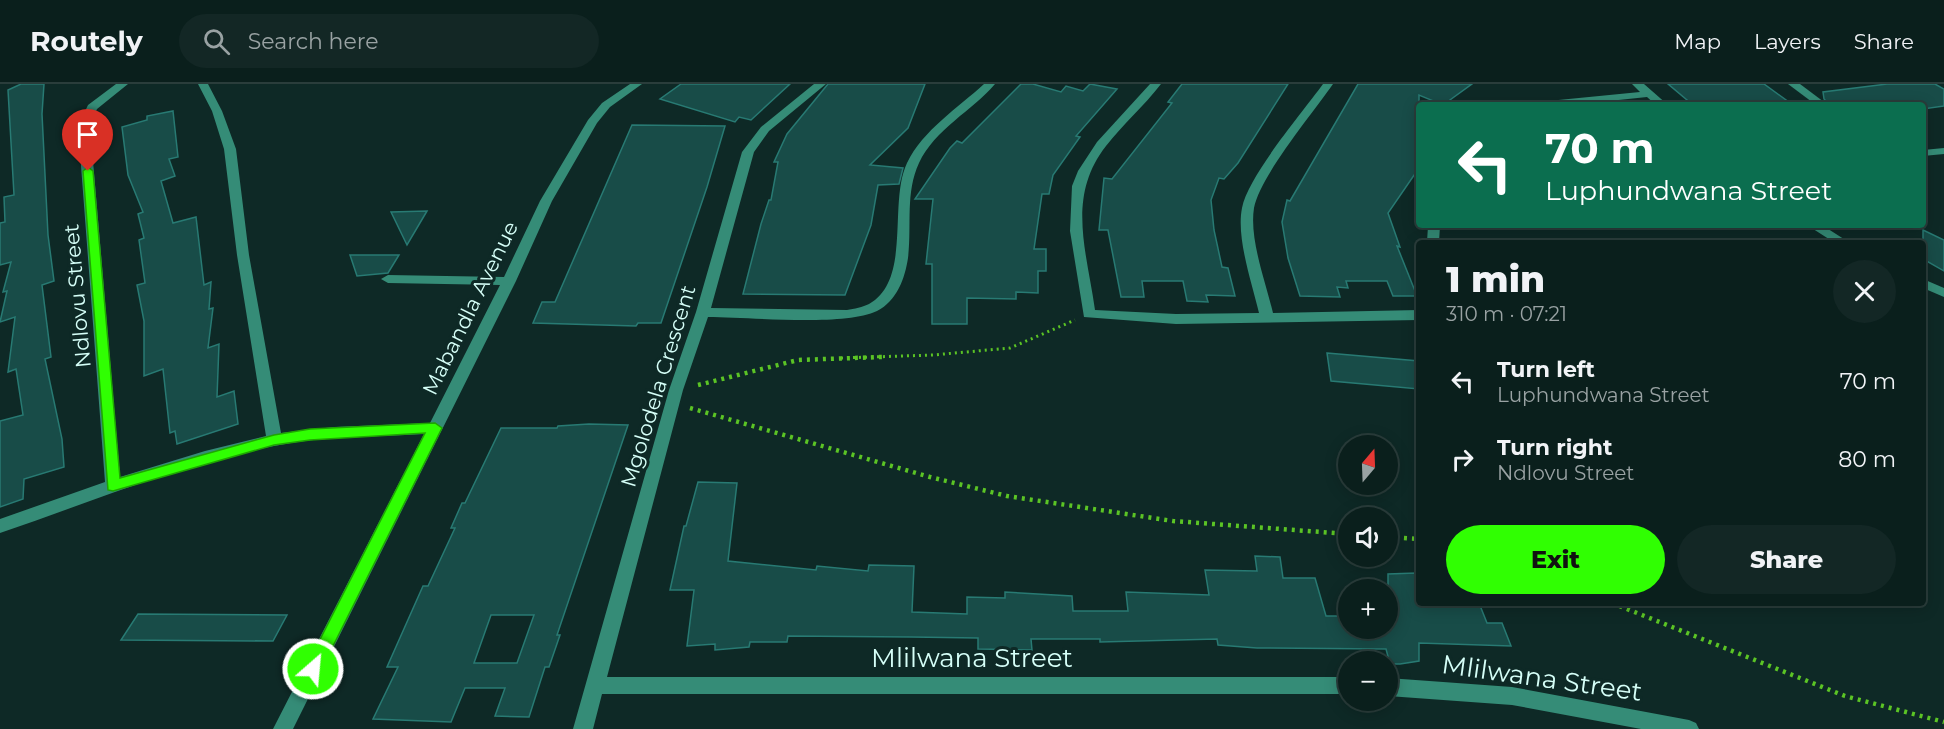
<!DOCTYPE html>
<meta charset="utf-8">
<style>
:root{--surface:#0a1f1c;--page:#132725;--text:#f1f3f6;--muted:#99a2a3;--line:#2a3d3b;--accent:#30ff02}
body{margin:0;font-family:Montserrat,sans-serif;background:var(--page);color:var(--text);height:100vh;display:flex;flex-direction:column;font-size:22px;white-space:nowrap}
*{box-sizing:border-box;margin:0}
p{font-size:20px;color:var(--muted)}
.icon{flex:none;width:33px;height:33px;fill:none;stroke:currentColor;stroke-width:2;stroke-linecap:round;stroke-linejoin:round}
.map{position:relative;flex:1;overflow:hidden}
.drawer{position:absolute;left:1416px;top:156px;width:510px;height:366px;display:flex;flex-direction:column;background:var(--surface);border-radius:6px;box-shadow:0 3px 15px #0003,0 0 0 2px var(--line)}
.drawer>*{flex:none}
.banner{position:absolute;left:1416px;top:18px;width:510px;height:126px;border-radius:6px;box-shadow:0 3px 15px #0003,0 0 0 2px var(--line);background:#0b6e4f;color:#fff;overflow:hidden}
.needle{width:39px;rotate:19deg}
.tools{position:absolute;left:1338px;top:351px;display:grid;gap:12px}
.tools a{display:grid;place-items:center;width:60px;height:60px;border-radius:50%;background:var(--surface);box-shadow:0 3px 15px #0003,0 0 0 2px var(--line);font-size:30px}
.pin{position:absolute;display:grid;place-items:center;width:51px;height:51px;color:#fff;margin:-62px -26px;border-radius:50% 50% 50% 0;rotate:-45deg;box-shadow:0 0 6px #0007}
.pin .icon{rotate:45deg}
.me{position:absolute;width:66px;margin:-33px;rotate:27deg;stroke-linejoin:round;filter:drop-shadow(0 0 4px #0008)}
.turn{display:flex;align-items:center;gap:21px;height:126px;padding:0 30px;font-size:27px}
.turn .icon{width:78px;height:78px;stroke-width:2.5}
.turn b{display:block;font-size:42px;line-height:51px}
.round{display:grid;place-items:center;flex:none;width:63px;height:63px;border-radius:32px;background:var(--page)}
.overview{display:flex;align-items:center;justify-content:space-between;height:102px;padding:0 30px}
h1{font-size:36px;font-weight:800;line-height:45px}
.primary-button{display:flex;gap:12px;margin-top:auto;padding:12px 30px}
.primary-button a{flex:1;height:69px;border-radius:36px;background:var(--accent);color:#111;font-size:24px;font-weight:800;line-height:69px;text-align:center}
.primary-button a+a{background:var(--page);color:var(--text)}
ul{padding:0;list-style:none}
li{display:flex;align-items:center;gap:18px;height:78px;padding:0 30px}
li div{flex:1}
li b{display:block;font-size:22px}
li em{font-style:normal}
header{display:flex;align-items:center;gap:36px;box-sizing:border-box;height:84px;padding:0 30px;background:var(--surface);border-bottom:2px solid var(--line)}
header strong{font-size:28px}
nav{display:flex;gap:33px;margin-inline-start:auto;font-size:21px}
.search{width:420px;height:54px;background:var(--page);display:flex;align-items:center;gap:15px;box-sizing:border-box;padding:0 21px;border-radius:33px;color:var(--muted);font-size:22px}
.map>svg:first-child{display:block}
.building{fill:#184c48;stroke:#287a73;stroke-width:1.5;fill-rule:evenodd}
.lines{fill:none;stroke-linecap:round;stroke-linejoin:round}
.path-far1{stroke:#5bc425;stroke-width:3;stroke-dasharray:2 4;stroke-linecap:butt}
.path{stroke:#5bc425;stroke-width:4.5;stroke-dasharray:3 5;stroke-linecap:butt}
.minor{fill:#358c77;fill-rule:evenodd}
.route{fill:#30ff02;stroke:#1fa601;stroke-width:1.5}
.labels{text-anchor:middle;dominant-baseline:central;stroke-width:6;stroke-linejoin:round;paint-order:stroke}
.street-label{font-size:21px;fill:#d6fff8;stroke:#0e2926}
.near-street-label{font-size:26px;fill:#d6fff8;stroke:#0e2926}
</style>
<header>
<strong>Routely</strong>
<div class="search"><svg class="icon" aria-label="search" viewBox="0 0 24 24"><circle cx="10" cy="10" r="6"/><path d="M15 15l6 6"/></svg>Search here</div>
<nav><a>Map</a><a>Layers</a><a>Share</a></nav>
</header>
<div class="map">
<svg width="1944" height="645" viewBox="0 0 1944 645">
<rect width="100%" height="100%" fill="#0e2926"/>
<!-- building -->
<g class="building">
<polygon points="21,0 44,0 42,30 48,151 54,197 42,201 51,273 45,275 62,355 64,383 24,395 23,415 0,423 0,337 23,331 16,285 8,288 15,233 0,238 7,207 3,208 11,178 0,181 0,139 5,138 4,113 14,111 8,6"/>
<polygon points="681,0 790,0 751,36 739,33 735,38 660,15"/>
<polygon points="828,0 925,0 908,44 870,81 903,84 899,100 878,101 871,141 845,211 743,210 761,140 769,116 771,116 778,78 774,78 787,50"/>
<polygon points="1021,0 1033,0 1061,8 1066,2 1083,7 1090,0 1117,5 1076,52 1080,53 1053,91 1049,110 1042,110 1034,165 1046,165 1046,187 1038,187 1038,209 1016,208 1016,215 967,214 967,240 932,240 932,180 926,180 933,115 915,115 950,64 957,57 962,59"/>
<polygon points="1182,0 1288,0 1238,79 1224,95 1219,94 1211,116 1214,146 1222,183 1228,184 1235,212 1206,211 1208,218 1187,217 1183,197 1142,197 1144,213 1121,213 1108,146 1099,146 1104,94 1112,95 1172,19 1168,18"/>
<polygon points="1358,0 1472,0 1443,21 1419,11 1419,84 1388,129 1400,163 1397,162 1417,212 1393,212 1387,197 1346,197 1348,204 1337,203 1340,213 1300,212 1288,174 1282,138 1287,116 1290,117"/>
<polygon points="1668,0 1764,0 1793,21 1693,21"/>
<polygon points="1887,0 1935,0 1944,5 1944,22 1923,25 1923,21 1830,21 1824,15 1823,8"/>
<polygon points="173,27 178,73 169,75 175,92 161,97 173,139 196,133 204,201 211,198 209,225 213,224 208,264 219,260 217,313 234,307 238,340 177,360 175,347 170,349 163,285 144,292 144,237 137,201 145,199 139,156 144,154 138,130 143,128 128,91 122,43 147,36 147,32"/>
<polygon points="632,41 725,42 707,103 661,239 638,239 636,242 533,239 542,218 555,218"/>
<polygon points="427,127 407,161 391,128"/>
<polygon points="1923,146 1944,156 1944,187 1923,175"/>
<polygon points="350,171 399,171 388,189 357,192"/>
<polygon points="1327,269 1419,277 1419,305 1331,297"/>
<path d="M589,340L628,341L557,551H560L549,583H545L529,633L495,632L505,604H465L451,638L373,635L398,583H387L423,502H428L455,444H451L462,419H465L501,344H557L558,342ZM491,531H534L517,579H474Z"/>
<polygon points="698,398 737,399 728,477 816,486 817,482 868,487 869,481 914,482 912,528 967,530 967,513 1005,514 1005,508 1072,512 1073,527 1128,527 1126,508 1209,511 1205,486 1257,487 1255,472 1280,473 1283,494 1315,494 1326,532 1348,532 1348,544 1388,544 1388,490 1416,489 1419,497 1419,519 1479,519 1487,539 1502,539 1511,562 1419,559 1419,577 1400,580 1390,580 1386,565 1257,564 1218,561 1217,555 1100,558 1100,555 1031,555 1032,566 978,565 978,554 911,553 788,552 787,558 750,558 749,563 715,566 715,560 687,562 694,506 670,506 684,442 686,442"/>
<polygon points="138,530 287,531 273,557 121,556"/>
</g>
<g class="lines">
<!-- path-far1 -->
<polyline class="path-far1" points="841,274 933,271 1010,264 1075,236"/>
<!-- path -->
<g class="path">
<polyline points="698,301 798,276 882,273"/>
<polyline points="690,324 930,393 1007,412 1173,437 1348,450"/>
<polyline points="1388,453 1419,455"/>
<polyline points="1612,519 1845,612 1944,638"/>
</g>
<!-- minor -->
<g class="minor">
<path d="M116,0H128L97,25L90,42L120,393L205,367L266,352L237,171L224,65L212,27L198,0H208L222,27L236,65L249,171L281,349L334,343L430,339L500,201L388,199L381,195L388,191L504,193L540,117L588,36L602,19L630,0H642L610,23L597,39L552,117L516,197L293,645H273L424,350C374,353 323,352 274,362C179,381 91,418 0,449V435L105,398L78,42L88,21Z"/>
<path d="M814,0H826L769,47L754,68L711,224L847,226C854,225 863,223 869,220C912,196 888,119 907,79C923,46 958,24 984,0H995C972,27 935,45 919,79C905,109 912,142 908,174C905,194 897,217 877,227C842,243 750,233 708,233L683,306L607,593H1348V610H602L593,645H573L669,306L696,228L742,68L761,43Z"/>
<path d="M1150,0H1161C1144,22 1123,40 1106,62C1066,113 1087,168 1095,226L1176,230L1259,229C1252,199 1236,154 1242,124C1248,92 1302,29 1323,0H1333C1313,29 1260,92 1254,124C1249,155 1266,199 1273,229L1419,226V236L1176,240L1084,233L1070,147L1072,102L1078,87L1097,58Z"/>
<polygon points="1632,0 1644,0 1668,21 1656,21 1647,13 1571,21 1533,21 1538,18 1640,8"/>
<polygon points="1788,0 1800,0 1828,21 1816,21"/>
<polygon points="1944,64 1944,70 1923,72 1923,66"/>
<polygon points="1428,141 1440,141 1439,159 1427,159"/>
<polygon points="1807,141 1822,141 1850,159 1835,159"/>
<polygon points="1923,195 1944,204 1944,213 1923,204"/>
<polygon points="1388,594 1512,603 1689,636 1696,639 1699,645 1641,645 1512,621 1388,612"/>
</g>
</g>
<!-- route -->
<polygon class="route" points="88,83 93,87 120,394 274,351 310,345 435,339 442,344 319,590 313,592 307,590 305,585 425,349 310,356 274,361 113,407 108,406 83,87"/>
<g class="labels">
<!-- street labels -->
<g class="street-label">
<text transform="translate(77 212) rotate(-95)">Ndlovu Street</text>
<text transform="translate(470 224) rotate(-64)">Mabandla Avenue</text>
<text transform="translate(658 302) rotate(-73)">Mgolodela Crescent</text>
</g>
<!-- near-street labels -->
<g class="near-street-label">
<text x="972" y="574">Mlilwana Street</text>
<text transform="translate(1542 594) rotate(8)">Mlilwana Street</text>
</g>
</g>
</svg>
<div class="tools">
<a><svg class="needle" viewBox="-14 -14 28 28"><path d="M0-13l5 13h-10z" fill="#e53935"/><path d="M0 13l5-13h-10z" fill="#99a2a3"/></svg></a>
<a><svg class="icon" aria-label="sound" viewBox="0 0 24 24"><path d="M4 9h4l5-4v14l-5-4H4zM17 9q2 3 0 6"/></svg></a>
<a>+</a>
<a>−</a>
</div>
<div class="pin" style="left:88px;top:87px;background:#d93025"><svg class="icon" aria-label="arrive" viewBox="0 0 24 24"><path d="M6 21V4h12l-3 4 3 4H6"/></svg></div>
<svg class="me" style="left:313px;top:585px" viewBox="-20 -20 40 40"><circle r="17" fill="#30ff02" stroke="#fff" stroke-width="3"/><path d="M0-11L8 9 0 5-8 9z" fill="#fff"/></svg>
<div class="banner">
<div class="turn"><svg class="icon" aria-label="left" viewBox="0 0 24 24"><path d="M17 20v-9H6M10 6l-5 5 5 5"/></svg><div><b>70 m</b>Luphundwana Street</div></div>
</div>
<section class="drawer">
<div class="overview"><div><h1>1 min</h1><p>310 m · 07:21</p></div><a class="round"><svg class="icon" aria-label="close" viewBox="0 0 24 24"><path d="M6 6l12 12M18 6L6 18"/></svg></a></div>
<ul>
<li><svg class="icon" aria-label="left" viewBox="0 0 24 24"><path d="M17 20v-9H6M10 6l-5 5 5 5"/></svg><div><b>Turn left</b><p>Luphundwana Street</p></div><em>70 m</em></li>
<li><svg class="icon" aria-label="right" viewBox="0 0 24 24"><path d="M7 20v-9h11M14 6l5 5-5 5"/></svg><div><b>Turn right</b><p>Ndlovu Street</p></div><em>80 m</em></li>
</ul>
<div class="primary-button"><a>Exit</a><a>Share</a></div>
</section>
</div>
